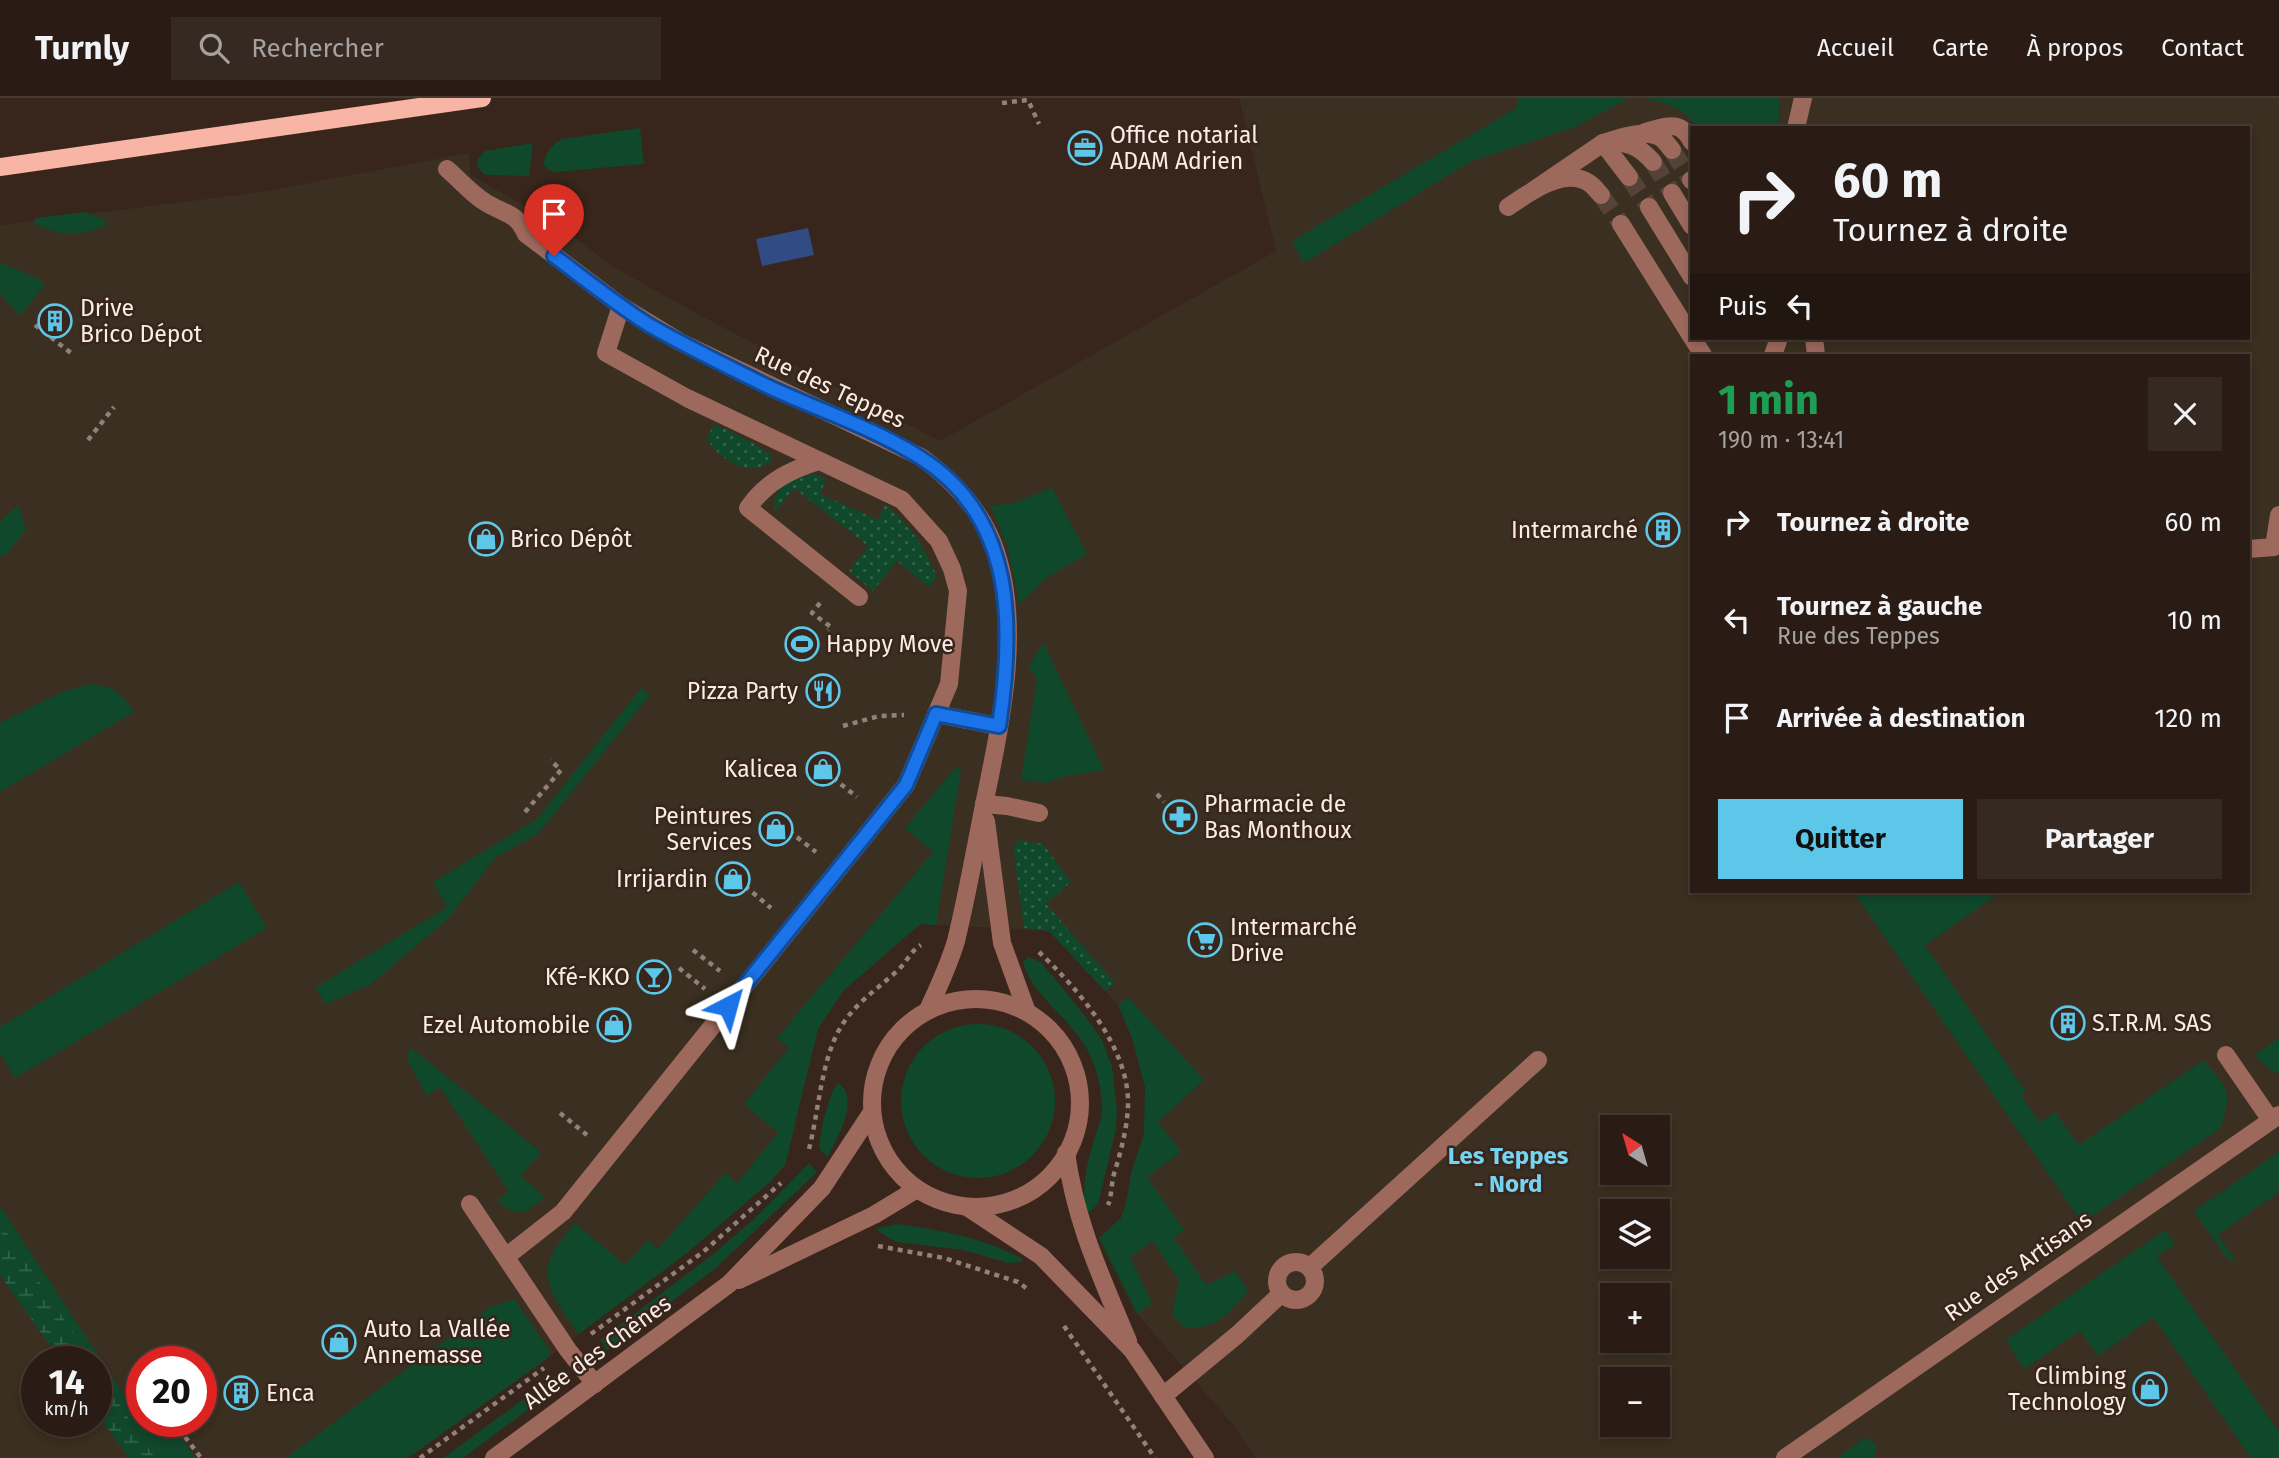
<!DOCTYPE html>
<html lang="fr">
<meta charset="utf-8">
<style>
:root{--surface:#2a1c14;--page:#362922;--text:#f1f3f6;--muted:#a5a1a0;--line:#463a34;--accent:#5cc7e8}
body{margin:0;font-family:"Fira Sans",sans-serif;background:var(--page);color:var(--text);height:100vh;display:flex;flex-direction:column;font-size:26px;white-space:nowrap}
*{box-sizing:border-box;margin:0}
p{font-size:23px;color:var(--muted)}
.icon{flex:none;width:38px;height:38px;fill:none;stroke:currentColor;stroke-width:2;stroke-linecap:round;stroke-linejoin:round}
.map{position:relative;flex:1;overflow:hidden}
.side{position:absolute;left:1690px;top:256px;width:560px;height:539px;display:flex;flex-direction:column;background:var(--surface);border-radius:0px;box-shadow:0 4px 10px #0003,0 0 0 2px var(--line)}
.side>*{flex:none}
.guide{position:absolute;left:1690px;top:28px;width:560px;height:214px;border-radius:0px;box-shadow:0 4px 10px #0003,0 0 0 2px var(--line);background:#2a1c14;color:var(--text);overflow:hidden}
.needle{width:46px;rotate:323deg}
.fabs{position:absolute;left:1600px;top:1017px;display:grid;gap:14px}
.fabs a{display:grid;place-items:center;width:70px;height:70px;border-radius:0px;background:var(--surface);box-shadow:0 4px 10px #0003,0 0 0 2px var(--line);font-size:35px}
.speed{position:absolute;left:21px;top:1248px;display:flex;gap:14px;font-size:35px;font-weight:700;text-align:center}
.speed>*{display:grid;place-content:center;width:91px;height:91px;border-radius:50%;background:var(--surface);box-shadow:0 4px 10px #0003,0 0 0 2px var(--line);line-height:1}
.speed small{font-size:18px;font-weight:400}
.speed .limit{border:10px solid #d22;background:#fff;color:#111}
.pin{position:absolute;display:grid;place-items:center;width:60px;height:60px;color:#fff;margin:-72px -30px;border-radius:50% 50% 50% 0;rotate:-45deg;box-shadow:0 0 7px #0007}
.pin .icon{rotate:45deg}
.me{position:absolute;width:77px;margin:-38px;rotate:39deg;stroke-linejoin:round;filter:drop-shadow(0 0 5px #0008)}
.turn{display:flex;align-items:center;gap:24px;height:147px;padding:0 28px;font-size:32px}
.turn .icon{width:91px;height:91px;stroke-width:2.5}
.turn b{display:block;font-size:49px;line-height:60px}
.then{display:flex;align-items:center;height:66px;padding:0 28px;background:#0003;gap:14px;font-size:26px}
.round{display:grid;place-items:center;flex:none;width:74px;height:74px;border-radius:0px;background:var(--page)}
.overview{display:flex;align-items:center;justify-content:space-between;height:119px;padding:0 28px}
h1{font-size:42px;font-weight:700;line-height:52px;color:#1e9e55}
.button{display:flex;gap:14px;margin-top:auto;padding:14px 28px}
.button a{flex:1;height:80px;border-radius:0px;background:var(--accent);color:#111;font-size:28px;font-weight:700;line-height:80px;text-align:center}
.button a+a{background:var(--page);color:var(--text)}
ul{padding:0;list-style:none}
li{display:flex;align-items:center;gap:21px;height:98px;padding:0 28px}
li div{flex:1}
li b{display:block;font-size:26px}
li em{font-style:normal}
header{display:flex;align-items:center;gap:42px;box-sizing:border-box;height:98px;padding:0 35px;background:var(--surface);border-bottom:2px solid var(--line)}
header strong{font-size:33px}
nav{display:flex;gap:38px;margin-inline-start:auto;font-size:24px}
.search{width:490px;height:63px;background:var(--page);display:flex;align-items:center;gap:18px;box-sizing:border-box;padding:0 24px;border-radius:0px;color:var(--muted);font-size:26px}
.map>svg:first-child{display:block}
.commercial{fill:#3a2f20;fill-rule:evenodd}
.green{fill:#10482c}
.wetland{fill:url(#wetland-marsh)}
.park{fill:url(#park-dots)}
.water{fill:#314b84}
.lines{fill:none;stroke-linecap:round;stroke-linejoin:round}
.minor-tunnel{stroke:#554339;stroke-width:18;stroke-dasharray:18 9;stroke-linecap:butt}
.path{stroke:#918178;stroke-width:4.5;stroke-dasharray:5 5;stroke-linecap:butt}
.minor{stroke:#9e695d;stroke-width:18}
.major{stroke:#f8b5a6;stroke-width:18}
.route-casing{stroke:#114b97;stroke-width:18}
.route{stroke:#1a73e8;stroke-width:12}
.labels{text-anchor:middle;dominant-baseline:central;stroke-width:5;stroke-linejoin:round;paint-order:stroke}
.poi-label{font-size:23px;fill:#faede6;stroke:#38251b;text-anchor:start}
.street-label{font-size:23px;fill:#faede6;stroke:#38251b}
.neighbourhood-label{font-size:24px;font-weight:bold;fill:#74d4f2;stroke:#38251b}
</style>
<header>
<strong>Turnly</strong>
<div class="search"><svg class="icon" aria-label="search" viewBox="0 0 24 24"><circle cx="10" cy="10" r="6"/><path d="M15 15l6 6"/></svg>Rechercher</div>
<nav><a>Accueil</a><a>Carte</a><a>À propos</a><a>Contact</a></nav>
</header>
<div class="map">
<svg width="2279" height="1360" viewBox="0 0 2279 1360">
<defs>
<pattern id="wetland-marsh" width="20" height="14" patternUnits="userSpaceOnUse" patternTransform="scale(1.75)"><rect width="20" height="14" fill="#10482c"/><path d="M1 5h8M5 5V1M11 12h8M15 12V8" fill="none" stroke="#34634b"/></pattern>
<pattern id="park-dots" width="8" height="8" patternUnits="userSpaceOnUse" patternTransform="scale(1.75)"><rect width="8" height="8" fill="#10482c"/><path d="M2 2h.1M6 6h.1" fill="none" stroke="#34634b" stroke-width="1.8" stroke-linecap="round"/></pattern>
</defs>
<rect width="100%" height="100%" fill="#38251b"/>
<!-- commercial -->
<path class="commercial" d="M1239,0H2279V1360H1256L1235,1329L1137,1216L1099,1140L1121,1120L1144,1036L1145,989L1132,940L1118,907L1049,833L921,826L843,893L818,931L785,1067L687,1152L548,1260L408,1360H0V127L261,94L469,55L471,77L562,130L614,169L694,214L940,343L1276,153ZM1692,30H2249V240H1692ZM1692,257H2249V793H1692ZM1612,1029H1657V1074H1612ZM1612,1113H1657V1158H1612ZM1612,1197H1657V1242H1612ZM37,1264H96V1323H37ZM142,1264H201V1323H142ZM1612,1281H1657V1326H1612Z"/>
<!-- green -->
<g class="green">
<polygon points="1517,0 1629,0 1575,29 1472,63 1304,165 1292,143 1518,9"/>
<path d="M1643,0H1780L1778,30H1698C1687,11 1663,4 1643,0Z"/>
<path d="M640,30L644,66L556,74L548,72L544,67C543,56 553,47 561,41Z"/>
<polygon points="533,45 529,78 485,77 478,70 477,62 485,53"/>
<path d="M85,114L106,122L105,128C74,138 65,140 35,126V120Z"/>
<polygon points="0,165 37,180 45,187 20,218 0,196"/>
<polygon points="1052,390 1087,456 1045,481 1019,506 1008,450 991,408 1014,405"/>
<polygon points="18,407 26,432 7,455 0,459 0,424"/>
<polygon points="1043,544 1104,672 1065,678 1046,685 1021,682 1037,581 1029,569"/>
<path d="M92,586C113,589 122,595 134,614L0,694V625L64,593Z"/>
<polygon points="641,590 650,597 538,736 496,759 449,820 371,886 326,906 315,890 447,809 433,784 537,721"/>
<path d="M956,669L961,672L936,827L920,826L843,893L818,931L785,1067L771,1083L687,1155L579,1236C565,1215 540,1189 550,1161C555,1148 567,1136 575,1125L625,1167L648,1142L658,1151L725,1075L737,1085L778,1035L744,1006L789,950L777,940L933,754L905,730Z"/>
<polygon points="239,784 267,830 15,980 0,955 0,929"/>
<path d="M1853,793H2003L1925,847L2026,994L2021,997L2040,1025L2055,1014L2079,1047L2204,962C2229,994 2232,990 2221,1030L2082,1125Z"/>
<path d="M1028,859L1041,864L1086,919L1102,942L1112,969L1117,1010L1116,1031L1098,1106L1086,1117C1081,1088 1087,1066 1095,1038C1098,1030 1102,1020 1102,1012C1102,997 1099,979 1093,964C1079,925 1032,900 1023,864Z"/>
<path d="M1128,899L1204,982L1158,1024L1181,1054L1147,1079L1184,1132L1174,1140L1206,1187L1235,1173L1248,1193C1226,1218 1219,1230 1184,1230L1172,1215L1179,1183L1153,1143L1130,1159L1152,1205L1137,1216L1099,1140L1121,1120L1126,1105L1131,1075L1144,1036L1145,989L1132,940L1118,907Z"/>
<circle cx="978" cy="1003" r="77"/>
<polygon points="2279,940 2279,976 2269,971 2255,957"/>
<path d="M409,948L541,1054L521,1078L545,1099C526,1116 517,1122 497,1102L509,1094L440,989L427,998L408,964Z"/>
<path d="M838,985C861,998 837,1043 827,1059L820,1052L819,1046C821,1033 829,993 838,985Z"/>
<polygon points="2279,1054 2279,1094 2218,1137 2236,1163 2228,1162 2194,1113"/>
<polygon points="809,1065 817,1074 717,1169 607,1253 600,1242 713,1156 754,1121"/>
<polygon points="0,1108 135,1313 142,1310 142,1323 168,1323 196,1360 155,1360 96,1271 96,1264 92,1263 0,1124"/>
<path d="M897,1126C942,1132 983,1140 1023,1161L1022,1164L1008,1165L963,1152L896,1144L875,1131Z"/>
<polygon points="2165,1132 2175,1146 2157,1159 2279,1334 2279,1360 2251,1360 2153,1219 2098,1258 2080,1233 2024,1271 2006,1242"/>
<polygon points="514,1201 550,1253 548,1260 408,1360 286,1360 489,1210"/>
<polygon points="555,1278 562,1287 463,1360 443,1360"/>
<polygon points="1866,1339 1876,1347 1876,1360 1837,1360"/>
</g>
<!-- wetland -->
<g class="wetland">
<polygon points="0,1124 92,1263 61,1263 0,1177"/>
<polygon points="96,1271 155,1360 129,1360 96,1314"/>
</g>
<!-- park -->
<g class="park">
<path d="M715,326L753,345L771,357L772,363C768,365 762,369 757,370C741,374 711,354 707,339Z"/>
<path d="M815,376L826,381L820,396L878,422L885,407C912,426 923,450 937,478L929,489L897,463L873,493L849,473L868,448L794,390L775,414C772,387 791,378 815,376Z"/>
<polygon points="1020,742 1043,746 1071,784 1046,806 1115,885 1105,893 1049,833 1024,830 1013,749"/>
</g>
<!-- water -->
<polygon class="water" points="808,130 814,157 762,168 756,141"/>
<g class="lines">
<!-- minor-tunnel -->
<g class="minor-tunnel">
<polyline points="1672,52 1691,82"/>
<polyline points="1653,64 1672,95"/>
<polyline points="1629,79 1649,109"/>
<polyline points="1601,97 1621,126"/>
</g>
<!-- path -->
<g class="path">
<polyline points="1002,5 1028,2 1039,26"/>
<polyline points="35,227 71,255"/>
<polyline points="88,342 114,309"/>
<polyline points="820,505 812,515 831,529 828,532"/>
<polyline points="843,628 879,618 904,617"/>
<polyline points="833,680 857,699"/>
<polyline points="1157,696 1164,704"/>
<polyline points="525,714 561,672 550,662"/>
<polyline points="789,733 816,754"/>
<polyline points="745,788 771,810"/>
<polyline points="693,852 720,873"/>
<path d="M1039,854C1078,891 1130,950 1128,1008C1127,1031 1121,1053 1114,1076C1111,1086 1112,1098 1108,1107"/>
<polyline points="679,870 705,891"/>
<polyline points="560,1015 587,1037"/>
<path d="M809,1051C819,1013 821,960 842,927C856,905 877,891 896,874C906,866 910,853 921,847"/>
<polyline points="878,1148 944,1160 1018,1184 1026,1190"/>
<polyline points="1064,1228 1155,1360"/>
<polyline points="591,1236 703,1154 781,1085"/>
<polyline points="137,1277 142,1283"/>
<polyline points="173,1323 201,1360"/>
<polyline points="420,1360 544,1270"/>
</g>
<!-- minor -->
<g class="minor">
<polyline points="1796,30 1803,0"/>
<path d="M1645,34C1667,29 1679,20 1692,44"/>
<path d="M1614,44C1631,45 1642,51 1653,64"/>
<path d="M1603,45C1620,40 1642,31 1660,39C1664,42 1669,48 1672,52"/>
<path d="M447,71C461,83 475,100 492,108C508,117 517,116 526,136L621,208L680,244L921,359C954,383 983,414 996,454C1022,533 1000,628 984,707C975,752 967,798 956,843C949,867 938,890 928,912"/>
<polyline points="1691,82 1692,83"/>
<polyline points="1534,92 1603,45 1629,79"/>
<polyline points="1672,95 1692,128"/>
<path d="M1508,109C1527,96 1565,68 1589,85C1594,88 1597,93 1601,97"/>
<polyline points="1649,109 1692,179"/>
<polyline points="1621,126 1703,257"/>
<polyline points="1814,240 1816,257"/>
<polyline points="1773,257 1779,240"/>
<path d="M819,363C790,372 766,384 748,410L859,499"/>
<polyline points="2249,451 2274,449 2279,417"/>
<polyline points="936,616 998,628"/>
<polyline points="984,706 1007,708 1039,715"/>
<polyline points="986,723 1002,845 1027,914"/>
<circle cx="976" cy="1005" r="104"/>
<polyline points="2226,957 2270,1021"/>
<path d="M1066,1055C1076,1126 1101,1178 1128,1243"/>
<polyline points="470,1106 568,1252 595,1286"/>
<polyline points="967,1109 1041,1158 1132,1252 1205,1360"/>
<polyline points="507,1158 563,1114 906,687 949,586 958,493 952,471 939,443 902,402 687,300 606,255 621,208"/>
<circle cx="1296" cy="1183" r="19"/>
<polyline points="1310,1169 1538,962"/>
<polyline points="739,1182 874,1117 917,1091"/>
<polyline points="1163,1298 1237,1237 1281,1196"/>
<polyline points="494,1360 729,1186 822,1090 872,1014"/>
<polyline points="1785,1360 2279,1017"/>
</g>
<!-- major -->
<polyline class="major" points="0,69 482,0"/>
</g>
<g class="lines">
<defs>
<path id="route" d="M554,158C585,181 616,206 649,227C687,249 727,268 767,288C818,312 874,330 921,360C1016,420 1014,530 999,628L936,616L906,687L728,908"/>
</defs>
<!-- route casing -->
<use href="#route" class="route-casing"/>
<!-- route -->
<use href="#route" class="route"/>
</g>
<!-- icons -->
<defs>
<symbol id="office-ring" viewBox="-11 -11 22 22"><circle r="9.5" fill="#38251b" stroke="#5cc7e8" stroke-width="1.5"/><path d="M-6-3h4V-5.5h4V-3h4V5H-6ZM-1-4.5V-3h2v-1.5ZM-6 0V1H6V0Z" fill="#5cc7e8"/></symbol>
<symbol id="building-ring" viewBox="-11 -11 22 22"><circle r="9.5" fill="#38251b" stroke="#5cc7e8" stroke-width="1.5"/><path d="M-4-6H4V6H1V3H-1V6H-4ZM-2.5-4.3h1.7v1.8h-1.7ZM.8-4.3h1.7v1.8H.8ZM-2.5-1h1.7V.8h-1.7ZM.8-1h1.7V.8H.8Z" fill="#5cc7e8"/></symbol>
<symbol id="shop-ring" viewBox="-11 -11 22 22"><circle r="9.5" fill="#38251b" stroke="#5cc7e8" stroke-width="1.5"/><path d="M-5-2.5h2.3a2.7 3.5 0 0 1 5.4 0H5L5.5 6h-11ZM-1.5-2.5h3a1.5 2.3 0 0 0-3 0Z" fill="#5cc7e8"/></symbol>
<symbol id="stadium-ring" viewBox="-11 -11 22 22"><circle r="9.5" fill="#38251b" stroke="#5cc7e8" stroke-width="1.5"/><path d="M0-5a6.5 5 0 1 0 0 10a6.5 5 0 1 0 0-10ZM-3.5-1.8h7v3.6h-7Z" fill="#5cc7e8"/></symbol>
<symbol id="restaurant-ring" viewBox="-11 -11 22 22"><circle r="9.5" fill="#38251b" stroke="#5cc7e8" stroke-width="1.5"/><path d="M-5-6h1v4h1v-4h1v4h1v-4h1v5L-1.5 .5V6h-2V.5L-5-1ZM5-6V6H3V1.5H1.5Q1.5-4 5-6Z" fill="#5cc7e8"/></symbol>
<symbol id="pharmacy-ring" viewBox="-11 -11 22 22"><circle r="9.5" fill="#38251b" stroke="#5cc7e8" stroke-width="1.5"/><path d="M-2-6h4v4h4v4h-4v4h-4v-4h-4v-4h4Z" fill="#5cc7e8"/></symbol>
<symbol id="supermarket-ring" viewBox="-11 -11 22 22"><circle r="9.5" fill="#38251b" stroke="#5cc7e8" stroke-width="1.5"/><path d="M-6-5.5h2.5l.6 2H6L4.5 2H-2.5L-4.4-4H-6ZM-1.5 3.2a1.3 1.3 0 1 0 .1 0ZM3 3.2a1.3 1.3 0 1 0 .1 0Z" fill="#5cc7e8"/></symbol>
<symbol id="bar-ring" viewBox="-11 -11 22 22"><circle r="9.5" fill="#38251b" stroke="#5cc7e8" stroke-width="1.5"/><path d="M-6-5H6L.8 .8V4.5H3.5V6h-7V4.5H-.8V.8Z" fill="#5cc7e8"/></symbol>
</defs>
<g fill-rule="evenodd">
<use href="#office-ring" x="1066" y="31" width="38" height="38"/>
<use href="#building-ring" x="36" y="204" width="38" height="38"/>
<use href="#building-ring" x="1644" y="413" width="38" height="38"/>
<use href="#shop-ring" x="467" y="422" width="38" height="38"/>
<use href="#stadium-ring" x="783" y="527" width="38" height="38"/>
<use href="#restaurant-ring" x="804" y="574" width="38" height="38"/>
<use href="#shop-ring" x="804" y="652" width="38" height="38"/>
<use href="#pharmacy-ring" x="1161" y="700" width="38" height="38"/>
<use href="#shop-ring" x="757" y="712" width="38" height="38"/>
<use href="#shop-ring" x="714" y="762" width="38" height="38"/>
<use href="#supermarket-ring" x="1186" y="823" width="38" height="38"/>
<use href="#bar-ring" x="635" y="860" width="38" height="38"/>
<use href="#building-ring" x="2049" y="906" width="38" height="38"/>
<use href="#shop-ring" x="595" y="908" width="38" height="38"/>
<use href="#shop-ring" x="320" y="1225" width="38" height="38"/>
<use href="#shop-ring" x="2131" y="1272" width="38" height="38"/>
<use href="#building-ring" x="222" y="1276" width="38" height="38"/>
</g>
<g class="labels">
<!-- poi labels -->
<g class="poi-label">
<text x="1110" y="37">Office notarial<tspan x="1110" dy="26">ADAM Adrien</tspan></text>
<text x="80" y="210">Drive<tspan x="80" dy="26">Brico Dépot</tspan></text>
<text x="1638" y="432" text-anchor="end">Intermarché</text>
<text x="510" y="441">Brico Dépôt</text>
<text x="826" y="546">Happy Move</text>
<text x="798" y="593" text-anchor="end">Pizza Party</text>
<text x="798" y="671" text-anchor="end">Kalicea</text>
<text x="1204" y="706">Pharmacie de<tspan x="1204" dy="26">Bas Monthoux</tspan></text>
<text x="752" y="718" text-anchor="end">Peintures<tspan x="752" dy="26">Services</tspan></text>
<text x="708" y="781" text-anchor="end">Irrijardin</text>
<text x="1230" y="829">Intermarché<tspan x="1230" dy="26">Drive</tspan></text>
<text x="630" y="879" text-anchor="end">Kfé-KKO</text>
<text x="2092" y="925">S.T.R.M. SAS</text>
<text x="590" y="927" text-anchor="end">Ezel Automobile</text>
<text x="364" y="1231">Auto La Vallée<tspan x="364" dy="26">Annemasse</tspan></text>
<text x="2126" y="1278" text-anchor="end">Climbing<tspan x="2126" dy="26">Technology</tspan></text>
<text x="266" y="1295">Enca</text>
</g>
<!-- street labels -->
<g class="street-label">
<text transform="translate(830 289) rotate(25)">Rue des Teppes</text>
<text transform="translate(2018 1168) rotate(-35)">Rue des Artisans</text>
<text transform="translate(597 1254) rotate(-36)">Allée des Chênes</text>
</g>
<!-- neighbourhood labels -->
<g class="neighbourhood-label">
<text x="1508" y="1058">Les Teppes<tspan x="1508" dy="28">- Nord</tspan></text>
</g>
</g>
</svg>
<div class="fabs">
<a><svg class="needle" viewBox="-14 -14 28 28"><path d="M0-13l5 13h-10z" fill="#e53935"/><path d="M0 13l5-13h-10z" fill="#a5a1a0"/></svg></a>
<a><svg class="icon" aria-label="layers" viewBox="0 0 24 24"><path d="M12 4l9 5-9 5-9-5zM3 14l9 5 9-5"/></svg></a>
<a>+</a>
<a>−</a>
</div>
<div class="speed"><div>14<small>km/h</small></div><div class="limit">20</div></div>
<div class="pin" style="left:554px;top:158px;background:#d93025"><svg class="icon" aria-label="arrive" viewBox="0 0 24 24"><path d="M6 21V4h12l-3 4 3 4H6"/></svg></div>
<svg class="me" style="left:728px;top:908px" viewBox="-20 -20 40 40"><path d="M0-17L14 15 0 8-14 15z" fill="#1a73e8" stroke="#fff" stroke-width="4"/></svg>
<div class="guide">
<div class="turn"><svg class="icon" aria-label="right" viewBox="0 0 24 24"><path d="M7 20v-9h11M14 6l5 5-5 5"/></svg><div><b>60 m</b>Tournez à droite</div></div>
<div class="then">Puis<svg class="icon" aria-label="left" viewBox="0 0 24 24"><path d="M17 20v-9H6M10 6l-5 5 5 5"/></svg></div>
</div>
<section class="side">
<div class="overview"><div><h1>1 min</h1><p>190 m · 13:41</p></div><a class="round"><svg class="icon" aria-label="close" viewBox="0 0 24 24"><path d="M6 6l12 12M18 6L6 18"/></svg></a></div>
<ul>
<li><svg class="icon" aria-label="right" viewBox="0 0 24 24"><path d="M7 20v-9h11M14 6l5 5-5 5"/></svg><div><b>Tournez à droite</b></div><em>60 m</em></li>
<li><svg class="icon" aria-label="left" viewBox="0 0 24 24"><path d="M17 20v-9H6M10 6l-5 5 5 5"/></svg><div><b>Tournez à gauche</b><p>Rue des Teppes</p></div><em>10 m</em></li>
<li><svg class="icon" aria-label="arrive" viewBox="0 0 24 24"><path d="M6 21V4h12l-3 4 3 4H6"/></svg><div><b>Arrivée à destination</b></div><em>120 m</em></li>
</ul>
<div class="button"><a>Quitter</a><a>Partager</a></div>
</section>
</div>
